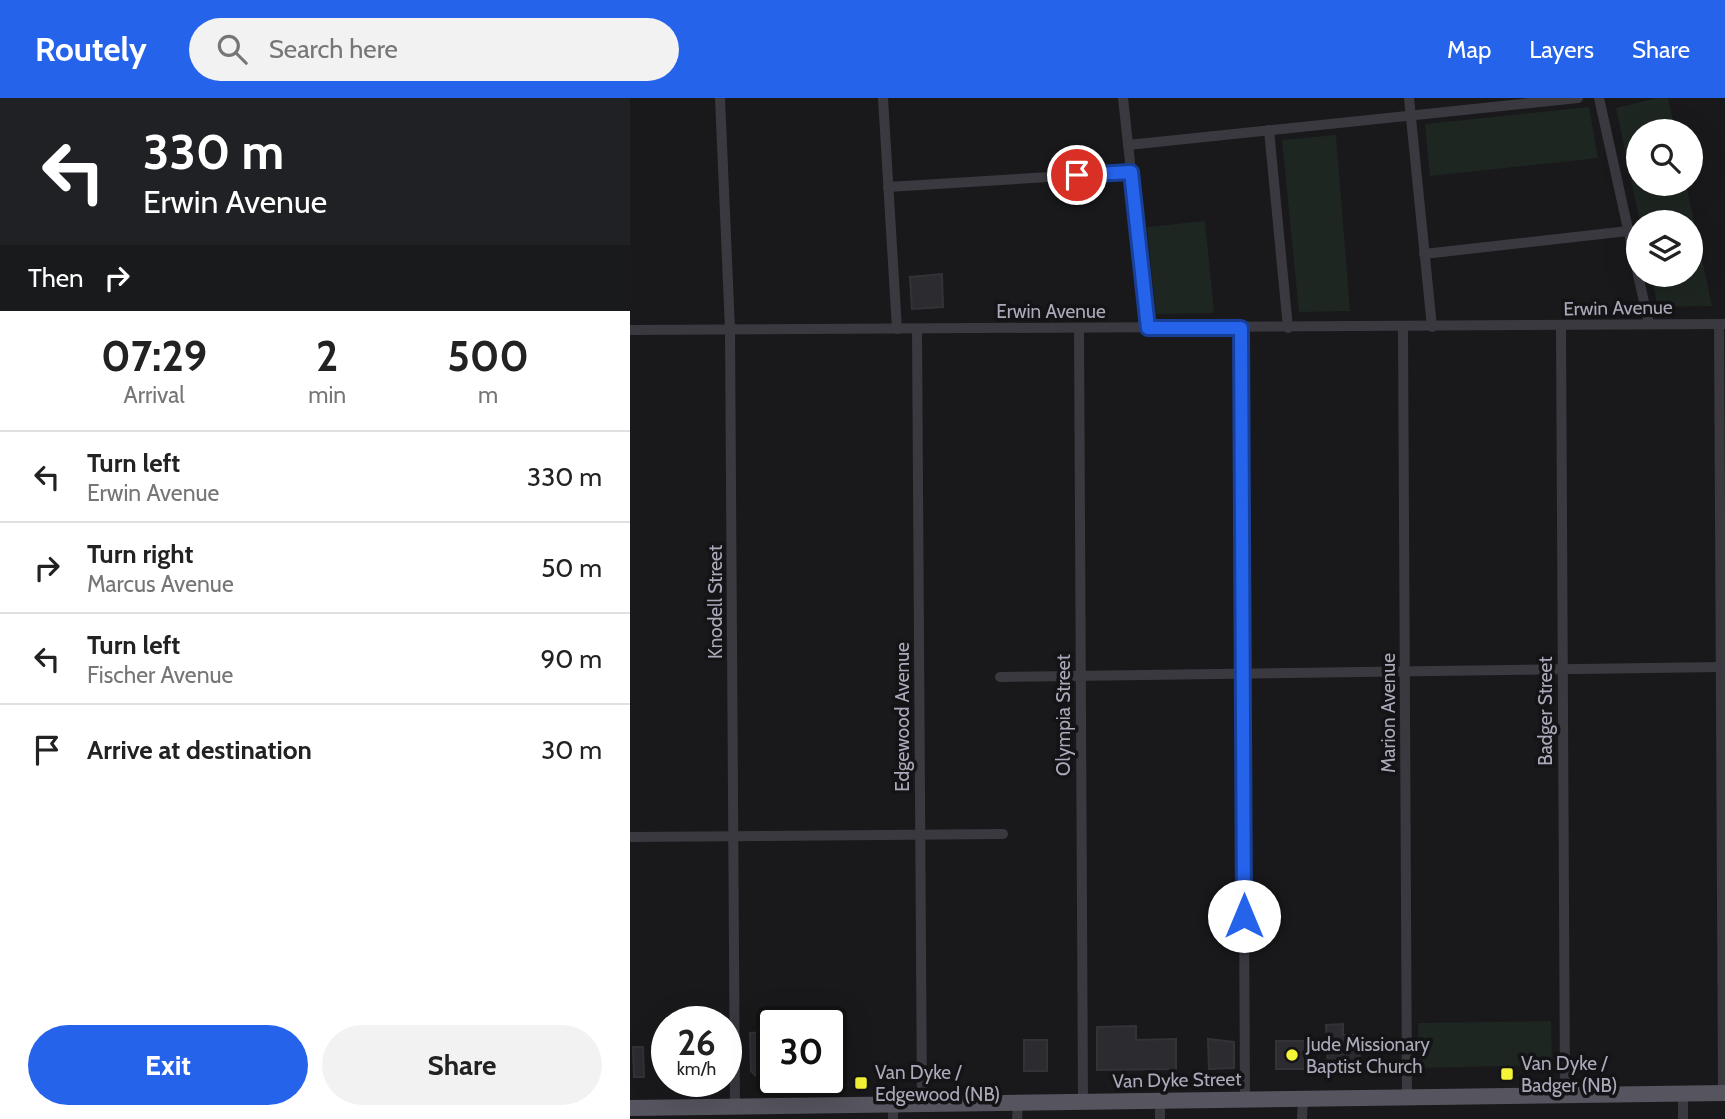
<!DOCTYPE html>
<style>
:root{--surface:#fff;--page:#f2f2f2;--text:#222;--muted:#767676;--line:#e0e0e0;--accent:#2563eb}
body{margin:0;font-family:Cabin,sans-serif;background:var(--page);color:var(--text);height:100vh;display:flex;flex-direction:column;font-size:26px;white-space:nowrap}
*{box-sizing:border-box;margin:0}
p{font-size:23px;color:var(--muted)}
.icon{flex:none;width:38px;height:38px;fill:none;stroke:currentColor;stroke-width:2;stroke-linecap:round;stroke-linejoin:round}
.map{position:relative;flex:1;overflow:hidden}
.sheet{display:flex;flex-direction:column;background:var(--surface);width:630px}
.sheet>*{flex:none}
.banner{background:#202124;color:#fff;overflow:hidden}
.fabs{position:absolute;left:996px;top:21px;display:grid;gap:14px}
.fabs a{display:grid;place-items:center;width:77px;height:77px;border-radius:50%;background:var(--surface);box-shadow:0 7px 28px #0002;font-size:35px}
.speed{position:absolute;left:21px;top:908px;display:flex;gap:14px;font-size:35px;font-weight:700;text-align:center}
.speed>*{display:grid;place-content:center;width:91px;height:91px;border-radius:50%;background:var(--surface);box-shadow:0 7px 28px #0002;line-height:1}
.speed small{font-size:18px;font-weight:400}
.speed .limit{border:4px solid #111;border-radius:10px;background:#fff;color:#111}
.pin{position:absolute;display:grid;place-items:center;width:60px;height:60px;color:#fff;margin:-30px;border:4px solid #fff;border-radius:50%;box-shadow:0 2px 7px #0007}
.me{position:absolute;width:77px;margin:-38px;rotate:0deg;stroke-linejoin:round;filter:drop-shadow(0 0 5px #0008)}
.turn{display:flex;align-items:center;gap:24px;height:147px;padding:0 28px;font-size:32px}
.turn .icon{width:91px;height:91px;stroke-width:2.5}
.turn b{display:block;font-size:49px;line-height:60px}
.then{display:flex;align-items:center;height:66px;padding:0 28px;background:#0003;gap:14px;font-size:26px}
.eta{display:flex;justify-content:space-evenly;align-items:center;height:119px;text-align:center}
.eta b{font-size:42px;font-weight:700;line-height:49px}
.action{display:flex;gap:14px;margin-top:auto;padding:14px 28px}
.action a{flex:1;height:80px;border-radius:42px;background:var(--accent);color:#fff;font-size:28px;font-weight:700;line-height:80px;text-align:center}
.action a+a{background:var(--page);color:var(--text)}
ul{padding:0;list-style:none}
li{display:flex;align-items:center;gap:21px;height:91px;padding:0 28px;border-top:2px solid var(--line)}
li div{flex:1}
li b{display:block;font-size:26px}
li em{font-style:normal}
header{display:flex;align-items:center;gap:42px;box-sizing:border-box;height:98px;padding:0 35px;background:var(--accent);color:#fff}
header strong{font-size:33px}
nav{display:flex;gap:38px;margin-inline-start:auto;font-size:24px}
.search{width:490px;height:63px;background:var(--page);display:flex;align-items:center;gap:18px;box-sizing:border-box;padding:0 24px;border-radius:38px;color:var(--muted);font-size:26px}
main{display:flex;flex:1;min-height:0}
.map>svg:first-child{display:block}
.green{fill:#1e2622}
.building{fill:#2c2b2f;stroke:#343237;stroke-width:2}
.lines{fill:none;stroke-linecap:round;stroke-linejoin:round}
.minor{stroke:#3a3940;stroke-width:10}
.primary{stroke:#56555f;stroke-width:16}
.route-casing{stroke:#184099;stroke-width:18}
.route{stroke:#2563eb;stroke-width:12}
.poi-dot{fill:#f5f336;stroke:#141316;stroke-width:2.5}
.labels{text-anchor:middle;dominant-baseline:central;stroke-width:7;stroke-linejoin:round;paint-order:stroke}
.street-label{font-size:19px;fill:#abaaba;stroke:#141316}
.poi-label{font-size:19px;fill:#abaaba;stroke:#141316;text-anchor:start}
</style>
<header>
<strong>Routely</strong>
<div class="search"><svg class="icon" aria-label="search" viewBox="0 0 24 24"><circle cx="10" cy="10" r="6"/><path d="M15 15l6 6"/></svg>Search here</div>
<nav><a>Map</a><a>Layers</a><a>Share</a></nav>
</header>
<main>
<section class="sheet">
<div class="banner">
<div class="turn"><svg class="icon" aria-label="left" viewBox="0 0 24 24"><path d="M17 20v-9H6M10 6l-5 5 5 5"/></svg><div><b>330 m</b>Erwin Avenue</div></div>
<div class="then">Then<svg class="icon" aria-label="right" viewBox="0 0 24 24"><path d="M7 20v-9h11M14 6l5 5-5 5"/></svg></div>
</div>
<div class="eta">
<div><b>07:29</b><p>Arrival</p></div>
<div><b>2</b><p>min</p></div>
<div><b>500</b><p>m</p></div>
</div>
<ul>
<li><svg class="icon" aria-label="left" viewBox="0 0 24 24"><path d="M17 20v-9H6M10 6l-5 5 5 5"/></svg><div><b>Turn left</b><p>Erwin Avenue</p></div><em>330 m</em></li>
<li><svg class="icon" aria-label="right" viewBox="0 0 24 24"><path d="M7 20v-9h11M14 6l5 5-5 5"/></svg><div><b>Turn right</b><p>Marcus Avenue</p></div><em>50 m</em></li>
<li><svg class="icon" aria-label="left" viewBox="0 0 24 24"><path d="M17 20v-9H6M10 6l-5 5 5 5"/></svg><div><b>Turn left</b><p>Fischer Avenue</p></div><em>90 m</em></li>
<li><svg class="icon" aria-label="arrive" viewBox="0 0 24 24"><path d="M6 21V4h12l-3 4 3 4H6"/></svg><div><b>Arrive at destination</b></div><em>30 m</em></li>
</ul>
<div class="action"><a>Exit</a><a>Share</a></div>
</section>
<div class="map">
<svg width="1095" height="1021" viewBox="0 0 1095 1021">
<rect width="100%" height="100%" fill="#19181b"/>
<!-- green -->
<g class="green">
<polygon points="1027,0 1038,0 1045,33 1008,33 1008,86 1056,86 1082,208 1028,209 1021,177 1060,177 1060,124 1010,124 986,10"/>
<polygon points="959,9 968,60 800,78 795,26"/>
<polygon points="706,37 720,213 669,214 652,42"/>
<polygon points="575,123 584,215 526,216 517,129"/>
<polygon points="921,923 922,967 789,970 788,925"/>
</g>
<!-- building -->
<g class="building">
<polygon points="312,176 313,209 282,211 280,179"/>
<polygon points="713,926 713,937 729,937 730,970 698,970 696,927"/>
<polygon points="506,928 506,942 546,941 546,971 467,972 467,929"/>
<polygon points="142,934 142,978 126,978 121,973 120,935"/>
<polygon points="578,941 604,944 604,970 579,971"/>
<rect x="394" y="942" width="23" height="31"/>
<rect x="646" y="943" width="32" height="28"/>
<polygon points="3,949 13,949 14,979 4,979"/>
</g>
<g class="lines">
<!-- minor -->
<g class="minor">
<polyline points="90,0 100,231 105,1009"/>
<polyline points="253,0 267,231"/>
<polyline points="493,0 518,230"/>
<polyline points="779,0 802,229"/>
<polyline points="969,0 1008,176"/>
<polyline points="639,32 658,230"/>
<polyline points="498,47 948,0"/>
<polyline points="258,89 501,74"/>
<polyline points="794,156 998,133"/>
<polyline points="1008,177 1019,226"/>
<polyline points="1089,226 1093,995"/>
<polyline points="931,228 935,997"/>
<polyline points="449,230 453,1005"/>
<polyline points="611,230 615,1002"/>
<polyline points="773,230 777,1000"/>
<polyline points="287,231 292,1007"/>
<polyline points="0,232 1095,226"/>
<polyline points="370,579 1091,569"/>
<polyline points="0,739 373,736"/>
<polyline points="263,1008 263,1021"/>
<polyline points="387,1021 388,1006"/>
<polyline points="530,1021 530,1004"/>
<polyline points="672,1021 673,1001"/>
<polyline points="1053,1021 1053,996"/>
</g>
<!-- primary -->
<polyline class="primary" points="0,1010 1095,995"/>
</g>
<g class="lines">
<defs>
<polyline id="route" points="447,77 501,74 518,230 611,230 614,818"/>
</defs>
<!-- route casing -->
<use href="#route" class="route-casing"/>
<!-- route -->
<use href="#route" class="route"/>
</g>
<!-- markers -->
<g class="poi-dot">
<circle cx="662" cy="957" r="7"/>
<rect x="870" y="969" width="14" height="14" rx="3.5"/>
<rect x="224" y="978" width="14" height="14" rx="3.5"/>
</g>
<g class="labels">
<!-- street labels -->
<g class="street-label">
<text transform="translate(988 210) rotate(-1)">Erwin Avenue</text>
<text x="421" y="213">Erwin Avenue</text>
<text transform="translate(85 504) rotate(-90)">Knodell Street</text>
<text transform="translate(915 613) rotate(-90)">Badger Street</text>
<text transform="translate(758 615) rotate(-90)">Marion Avenue</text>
<text transform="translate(433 617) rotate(-90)">Olympia Street</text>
<text transform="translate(272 619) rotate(-90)">Edgewood Avenue</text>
<text transform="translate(547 982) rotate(-1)">Van Dyke Street</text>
</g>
<!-- poi labels -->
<g class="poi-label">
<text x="676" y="946">Jude Missionary<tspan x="676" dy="22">Baptist Church</tspan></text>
<text x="891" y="965">Van Dyke /<tspan x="891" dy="22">Badger (NB)</tspan></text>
<text x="245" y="974">Van Dyke /<tspan x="245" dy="22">Edgewood (NB)</tspan></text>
</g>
</g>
</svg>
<div class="fabs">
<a><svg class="icon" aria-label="search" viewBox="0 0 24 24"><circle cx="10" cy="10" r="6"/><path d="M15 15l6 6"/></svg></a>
<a><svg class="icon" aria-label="layers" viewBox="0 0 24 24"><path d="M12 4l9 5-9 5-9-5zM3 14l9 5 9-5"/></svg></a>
</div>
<div class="speed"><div>26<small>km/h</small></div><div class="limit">30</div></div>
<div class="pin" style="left:447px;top:77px;background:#d93025"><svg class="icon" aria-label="arrive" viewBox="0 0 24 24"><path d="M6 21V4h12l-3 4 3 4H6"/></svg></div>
<svg class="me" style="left:614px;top:818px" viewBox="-20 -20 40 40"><circle r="19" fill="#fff"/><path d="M0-13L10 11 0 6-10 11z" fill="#2563eb"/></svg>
</div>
</main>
